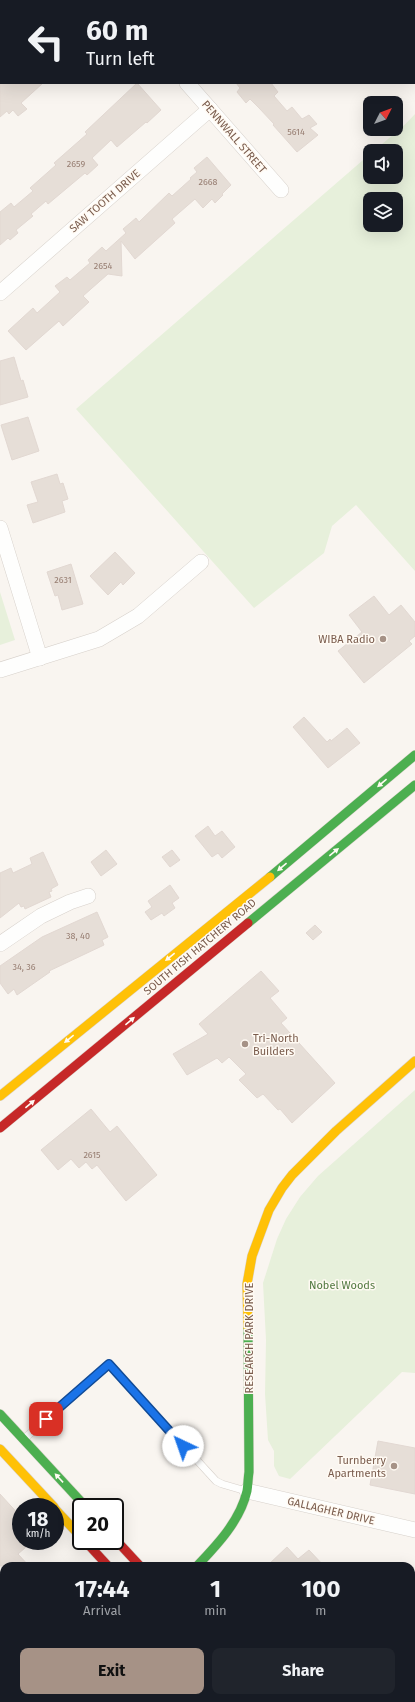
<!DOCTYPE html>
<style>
:root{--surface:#171b24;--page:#20242c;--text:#f1f3f6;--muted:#9ea1a6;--accent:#a69286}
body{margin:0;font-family:"Fira Sans",sans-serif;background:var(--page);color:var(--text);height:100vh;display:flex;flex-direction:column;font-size:15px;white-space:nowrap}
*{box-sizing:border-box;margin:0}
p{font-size:13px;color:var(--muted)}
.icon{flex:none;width:22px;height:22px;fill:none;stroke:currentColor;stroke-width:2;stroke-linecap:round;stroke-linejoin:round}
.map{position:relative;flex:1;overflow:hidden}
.sheet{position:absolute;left:0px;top:1562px;width:415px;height:140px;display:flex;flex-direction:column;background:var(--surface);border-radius:12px 12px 0 0;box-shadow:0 4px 16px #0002}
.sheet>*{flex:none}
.top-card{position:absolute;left:0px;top:0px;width:415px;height:84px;box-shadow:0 4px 16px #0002;background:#171b24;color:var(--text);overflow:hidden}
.needle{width:26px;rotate:48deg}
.fabs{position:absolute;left:363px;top:96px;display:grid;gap:8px}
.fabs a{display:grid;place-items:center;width:40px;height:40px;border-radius:8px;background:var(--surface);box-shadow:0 4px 16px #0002;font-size:20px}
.speed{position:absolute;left:12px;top:1498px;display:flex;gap:8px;font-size:20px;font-weight:700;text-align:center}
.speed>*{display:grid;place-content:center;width:52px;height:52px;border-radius:50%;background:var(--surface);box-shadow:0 4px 16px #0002;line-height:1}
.speed small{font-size:10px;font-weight:400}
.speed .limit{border:2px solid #111;border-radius:6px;background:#fff;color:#111}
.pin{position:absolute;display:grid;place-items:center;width:34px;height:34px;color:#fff;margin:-17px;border-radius:8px;box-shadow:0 2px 6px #0006}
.me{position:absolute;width:44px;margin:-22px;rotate:318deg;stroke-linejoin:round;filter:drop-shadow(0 0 3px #0008)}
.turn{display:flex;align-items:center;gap:14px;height:84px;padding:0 20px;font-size:18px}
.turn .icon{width:52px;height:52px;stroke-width:2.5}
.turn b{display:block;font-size:28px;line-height:34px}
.eta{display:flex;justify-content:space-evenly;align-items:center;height:68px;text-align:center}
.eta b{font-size:24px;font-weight:700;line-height:28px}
.primary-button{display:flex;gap:8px;margin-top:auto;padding:8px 20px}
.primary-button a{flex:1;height:46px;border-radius:8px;background:var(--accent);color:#111;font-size:16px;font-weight:700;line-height:46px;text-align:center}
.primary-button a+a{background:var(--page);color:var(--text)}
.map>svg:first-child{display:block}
.green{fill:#e7f0db;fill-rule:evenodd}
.building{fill:#e6ded7;stroke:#e2d8d2}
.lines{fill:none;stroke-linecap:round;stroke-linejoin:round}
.lane-casing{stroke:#d7d1cb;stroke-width:8}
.street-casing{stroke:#d7d1cb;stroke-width:16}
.fast-casing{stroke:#d9d2cb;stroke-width:10}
.slow-casing{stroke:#d9d2cb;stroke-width:10}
.jam-casing{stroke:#d9d2cb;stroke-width:10}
.lane{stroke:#fefefd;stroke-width:7}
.street{stroke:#fefefd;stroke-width:15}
.fast{stroke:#4caf50;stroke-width:9}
.slow{stroke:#ffc107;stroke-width:9}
.jam{stroke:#c62828;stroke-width:9}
.oneway{fill:#fffaf3}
.route-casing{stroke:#114b97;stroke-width:10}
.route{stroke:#1a73e8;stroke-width:7}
.poi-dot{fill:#a69286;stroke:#fffaf3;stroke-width:1.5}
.labels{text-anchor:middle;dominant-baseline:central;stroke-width:3;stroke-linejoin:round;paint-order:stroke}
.number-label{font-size:9px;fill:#977e72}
.street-label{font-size:11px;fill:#7a5c4d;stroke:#fffaf3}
.poi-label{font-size:11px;fill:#7a5c4d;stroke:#fffaf3;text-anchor:end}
.park-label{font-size:11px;fill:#537a41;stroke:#fffaf3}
</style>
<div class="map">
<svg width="415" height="1702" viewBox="0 0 415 1702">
<rect width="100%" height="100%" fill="#f9f5f0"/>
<!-- green -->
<g class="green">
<path d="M415,114V571L356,505L332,526L324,553L254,608L76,409L370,154V177H396V151H374C387,139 403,128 415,114ZM370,199H396V225H370Z"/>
<polygon points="0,592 15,640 0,645"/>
<polygon points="415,1090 415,1373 402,1372 290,1479 279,1476 274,1466 274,1451 268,1440 265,1394 266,1340 263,1283 277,1239 286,1219 300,1197 318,1176"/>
</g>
<!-- building -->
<g class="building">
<polygon points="0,83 43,83 21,103 27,109 18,116 13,110 9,114 7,111 0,117"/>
<polygon points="137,83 161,110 147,123 146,122 117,147 111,140 92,158 98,165 87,175 85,173 48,204 46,201 31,214 33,216 16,230 18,233 10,240 8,238 0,245 0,212 11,203 14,207 33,191 30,188 56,165 54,163 87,134 85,132"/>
<polygon points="236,83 271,83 278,92 274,96 287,111 292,107 302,119 309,115 317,124 310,128 318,135 297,152 273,125 274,124 259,108 250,99 246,103 237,92 240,88"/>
<polygon points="207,157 231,185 222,194 223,195 215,203 212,199 203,208 195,199 172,219 175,223 135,259 121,241 122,276 108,274 83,296 89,302 63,326 59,321 26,350 8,331 33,308 37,313 60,292 55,286 67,277 70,280 90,263 88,260 102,247 106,251 126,233 123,229 136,218 139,222 169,193 172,196 191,179 190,178 197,172 194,168"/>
<polygon points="14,357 21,381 23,380 28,397 0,405 0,361"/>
<polygon points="28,417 39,451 12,460 1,425"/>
<polygon points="57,474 60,484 63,483 68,499 62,501 65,512 33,523 27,505 38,502 31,482"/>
<polygon points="115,552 135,573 123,585 121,582 108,595 90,576"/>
<polygon points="71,564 83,604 62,610 58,595 55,596 47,572"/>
<polygon points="374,596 389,615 401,605 415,622 415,636 409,641 412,644 364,683 338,651 362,632 349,615"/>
<polygon points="304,717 327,742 330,739 331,741 347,728 360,743 328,768 293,727"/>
<polygon points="208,826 215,836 222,831 235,847 222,858 218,853 212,857 195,836"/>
<polygon points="106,850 117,864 101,876 91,862"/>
<polygon points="172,850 180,860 170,867 162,857"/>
<polygon points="43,852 58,885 51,889 52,891 49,892 51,897 25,909 24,906 21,907 19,903 0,918 0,873 11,868 13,873 32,864 30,858"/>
<polygon points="170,885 179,898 172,903 175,908 164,916 162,913 151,920 145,912 152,907 148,901"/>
<polygon points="97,912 108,937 102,940 104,945 49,971 50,972 17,995 14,989 8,994 0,983 0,966 42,937"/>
<polygon points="315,925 322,932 313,940 306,933"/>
<polygon points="261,971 279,991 270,998 287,1018 281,1023 335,1083 292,1123 280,1109 278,1110 263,1094 257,1098 239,1080 246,1074 229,1057 222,1063 217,1058 187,1075 173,1054 208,1034 199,1024"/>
<polygon points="91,1109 110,1132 117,1126 157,1175 126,1201 97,1165 92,1169 86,1162 79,1168 71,1159 58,1170 41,1150"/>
<polygon points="378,1441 415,1448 415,1494 370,1485"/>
<polygon points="0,1494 21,1517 21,1541 33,1541 18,1554 29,1566 0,1566"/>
<polygon points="287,1547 298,1559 309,1550 324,1566 267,1566"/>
</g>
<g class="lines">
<defs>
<polyline id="lane" points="25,1438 109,1364 216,1481 222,1484 246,1491"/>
<g id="street">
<polyline points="114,0 115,1"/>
<polyline points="45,1 46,0"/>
<polyline points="179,1 180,0"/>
<polyline points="0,41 1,40"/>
<polyline points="187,83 281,190"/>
<polyline points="0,293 210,109"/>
<polyline points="0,528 40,658"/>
<polyline points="0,670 99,639 138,616 201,562"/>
<polyline points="0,944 41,916 70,902 88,896"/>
<polyline points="247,1491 415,1530"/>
<polyline points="47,1702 52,1698"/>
</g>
<g id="fast">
<polyline points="270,877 415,755"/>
<polyline points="248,923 415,785"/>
<polyline points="0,1414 86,1507"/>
<path d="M197,1566C217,1545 240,1521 247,1491C248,1485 248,1478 249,1472L248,1328"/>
<polyline points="226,1698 230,1702"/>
</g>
<g id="slow">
<polyline points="0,1096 270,877"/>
<polyline points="248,1328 247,1284 252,1256 269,1210 282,1188 292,1175 336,1131 415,1061"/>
<polyline points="0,1449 54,1507"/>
<polyline points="55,1509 81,1537"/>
<polyline points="256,1698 259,1702"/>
</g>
<g id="jam">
<polyline points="0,1128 248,923"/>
<polyline points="115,1539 140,1566"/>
<polyline points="85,1541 108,1566"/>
</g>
</defs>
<!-- lane casing -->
<use href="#lane" class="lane-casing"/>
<!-- street casing -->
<use href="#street" class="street-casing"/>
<!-- fast casing -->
<use href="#fast" class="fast-casing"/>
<!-- slow casing -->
<use href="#slow" class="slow-casing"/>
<!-- jam casing -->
<use href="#jam" class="jam-casing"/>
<!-- lane -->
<use href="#lane" class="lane"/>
<!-- street -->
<use href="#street" class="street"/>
<!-- fast -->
<use href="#fast" class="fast"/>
<!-- slow -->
<use href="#slow" class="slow"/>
<!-- jam -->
<use href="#jam" class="jam"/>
</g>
<!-- one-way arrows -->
<defs><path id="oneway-solid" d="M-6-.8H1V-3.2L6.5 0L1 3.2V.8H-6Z"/></defs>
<g class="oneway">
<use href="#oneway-solid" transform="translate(382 783) rotate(140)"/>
<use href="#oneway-solid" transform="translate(334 852) rotate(-39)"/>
<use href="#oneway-solid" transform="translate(282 867) rotate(140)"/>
<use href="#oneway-solid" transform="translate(170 957) rotate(141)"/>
<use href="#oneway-solid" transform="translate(130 1021) rotate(-40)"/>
<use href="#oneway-solid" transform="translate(69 1039) rotate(141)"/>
<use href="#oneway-solid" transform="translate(30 1104) rotate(-40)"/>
<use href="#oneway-solid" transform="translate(59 1478) rotate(-133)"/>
</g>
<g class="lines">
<defs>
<polyline id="route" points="46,1419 109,1364 183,1446"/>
</defs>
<!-- route casing -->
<use href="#route" class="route-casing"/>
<!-- route -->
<use href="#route" class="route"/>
</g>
<!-- markers -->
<g class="poi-dot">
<circle cx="383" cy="639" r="4"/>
<circle cx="245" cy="1044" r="4"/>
<circle cx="394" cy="1466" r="4"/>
</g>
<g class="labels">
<!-- number labels -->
<g class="number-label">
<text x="296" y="132">5614</text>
<text x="76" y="164">2659</text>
<text x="208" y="182">2668</text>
<text x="103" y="266">2654</text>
<text x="63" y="580">2631</text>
<text x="78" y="936">38, 40</text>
<text x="24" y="967">34, 36</text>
<text x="92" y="1155">2615</text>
</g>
<!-- street labels -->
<g class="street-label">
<text transform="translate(234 137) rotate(49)">PENNWALL STREET</text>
<text transform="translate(105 201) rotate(-41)">SAW TOOTH DRIVE</text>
<text transform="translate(200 947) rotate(-40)">SOUTH FISH HATCHERY ROAD</text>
<text transform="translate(249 1338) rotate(-90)">RESEARCH PARK DRIVE</text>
<text transform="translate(331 1511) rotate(13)">GALLAGHER DRIVE</text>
</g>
<!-- poi labels -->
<g class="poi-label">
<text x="375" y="639">WIBA Radio</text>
<text x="253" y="1038" text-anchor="start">Tri-North<tspan x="253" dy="13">Builders</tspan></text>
<text x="386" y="1460">Turnberry<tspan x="386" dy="13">Apartments</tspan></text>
</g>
<!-- park labels -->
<g class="park-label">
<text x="342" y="1285">Nobel Woods</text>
</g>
</g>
</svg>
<div class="fabs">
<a><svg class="needle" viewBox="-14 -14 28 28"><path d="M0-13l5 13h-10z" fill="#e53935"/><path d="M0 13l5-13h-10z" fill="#9ea1a6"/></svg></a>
<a><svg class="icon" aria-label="sound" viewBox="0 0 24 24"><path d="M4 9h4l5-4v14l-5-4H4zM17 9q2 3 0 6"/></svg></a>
<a><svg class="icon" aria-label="layers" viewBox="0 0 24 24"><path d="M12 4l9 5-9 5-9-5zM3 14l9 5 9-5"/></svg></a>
</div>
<div class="speed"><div>18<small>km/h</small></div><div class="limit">20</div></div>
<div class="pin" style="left:46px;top:1419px;background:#d93025"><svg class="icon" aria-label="arrive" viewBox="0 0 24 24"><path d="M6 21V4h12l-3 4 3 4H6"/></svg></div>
<svg class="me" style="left:183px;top:1446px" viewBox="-20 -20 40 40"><circle r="19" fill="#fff"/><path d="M0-13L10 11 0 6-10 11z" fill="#1a73e8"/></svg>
<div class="top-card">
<div class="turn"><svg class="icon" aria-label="left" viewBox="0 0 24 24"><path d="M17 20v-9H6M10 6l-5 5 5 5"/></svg><div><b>60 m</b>Turn left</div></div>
</div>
<section class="sheet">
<div class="eta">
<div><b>17:44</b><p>Arrival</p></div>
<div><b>1</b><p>min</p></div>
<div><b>100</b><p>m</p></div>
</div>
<div class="primary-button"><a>Exit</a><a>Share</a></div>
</section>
</div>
